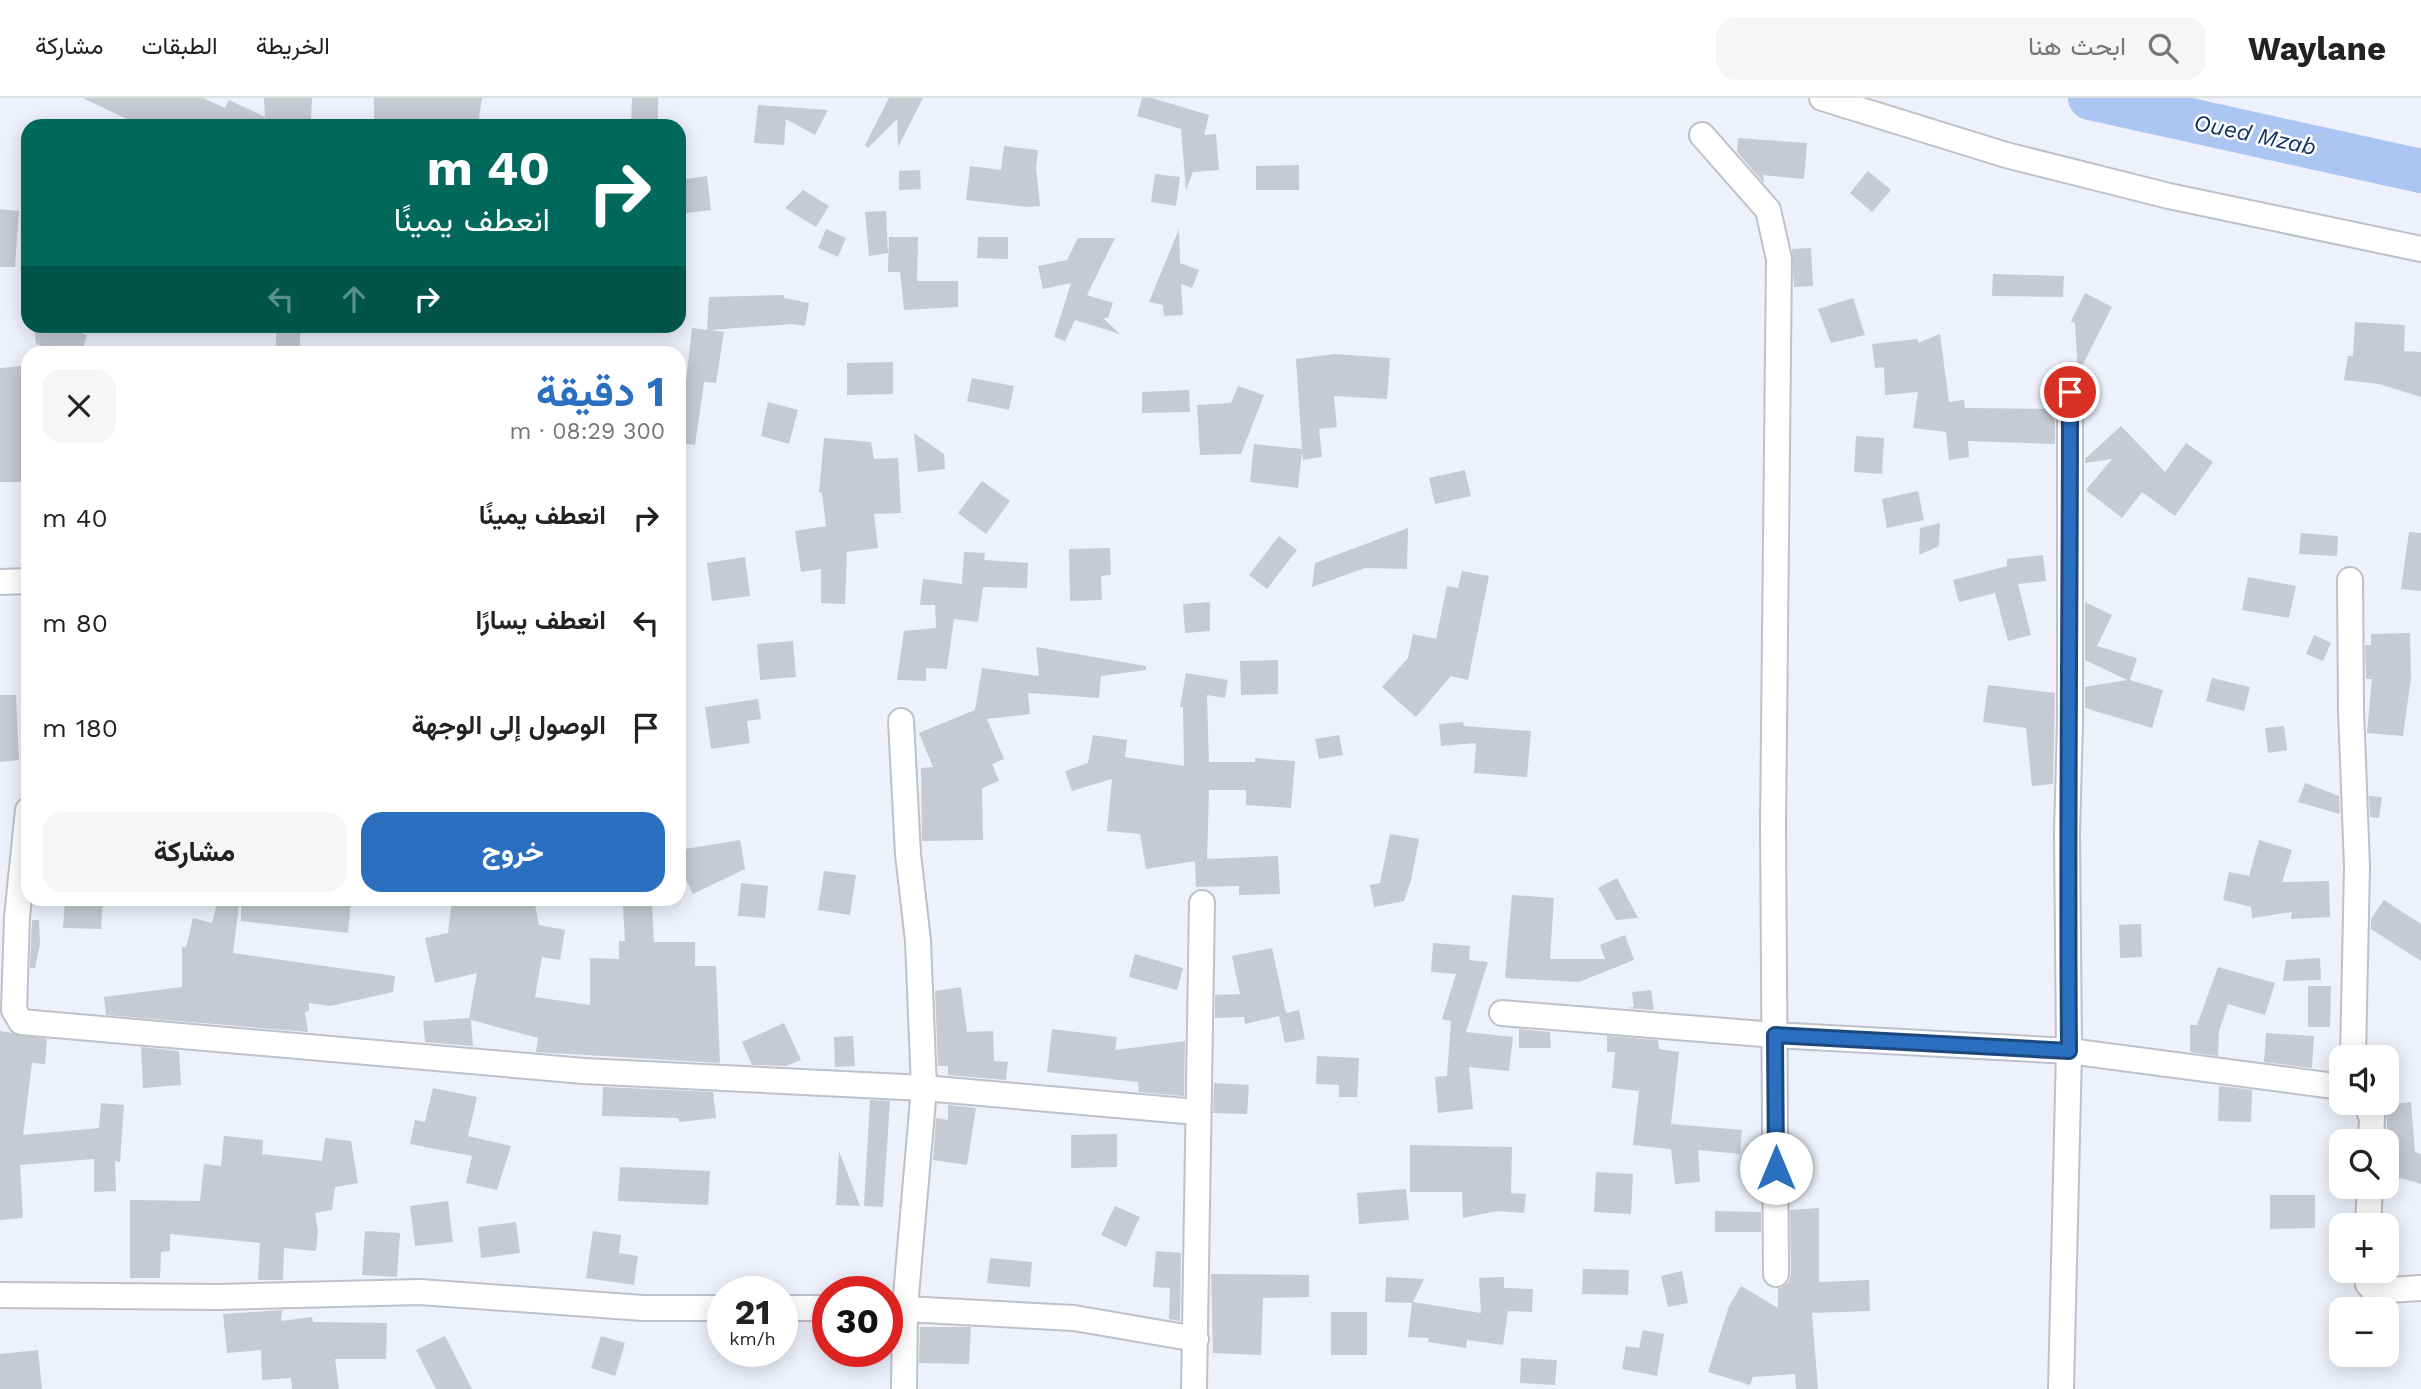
<!DOCTYPE html>
<html lang="ar">
<meta charset="utf-8">
<style>
:root{--surface:#fff;--page:#f6f6f6;--text:#222;--muted:#767676;--line:#e0e0e0;--accent:#2b6fc0}
body{margin:0;font-family:"Work Sans",Vazirmatn,sans-serif;background:var(--page);color:var(--text);direction:rtl;height:100vh;display:flex;flex-direction:column;font-size:26px;white-space:nowrap}
*{box-sizing:border-box;margin:0}
p{font-size:23px;color:var(--muted)}
.icon{flex:none;width:38px;height:38px;fill:none;stroke:currentColor;stroke-width:2;stroke-linecap:round;stroke-linejoin:round}
.map{position:relative;flex:1;overflow:hidden;direction:ltr}
.sheet{position:absolute;left:21px;top:248px;width:665px;height:560px;display:flex;flex-direction:column;background:var(--surface);border-radius:21px;box-shadow:0 4px 18px #0003;direction:rtl}
.sheet>*{flex:none}
.top-card{position:absolute;left:21px;top:21px;width:665px;height:214px;border-radius:21px;box-shadow:0 4px 18px #0003;direction:rtl;background:#00695c;color:#fff;overflow:hidden}
.buttons{position:absolute;left:2329px;top:947px;display:grid;gap:14px}
.buttons a{display:grid;place-items:center;width:70px;height:70px;border-radius:14px;background:var(--surface);box-shadow:0 4px 18px #0003;font-size:35px}
.speed{position:absolute;left:707px;top:1178px;display:flex;gap:14px;font-size:35px;font-weight:700;text-align:center}
.speed>*{display:grid;place-content:center;width:91px;height:91px;border-radius:50%;background:var(--surface);box-shadow:0 4px 18px #0003;line-height:1}
.speed small{font-size:18px;font-weight:400}
.speed .limit{border:10px solid #d22;background:#fff;color:#111}
.pin{position:absolute;display:grid;place-items:center;width:60px;height:60px;color:#fff;margin:-30px;border:4px solid #fff;border-radius:50%;box-shadow:0 2px 7px #0007}
.me{position:absolute;width:77px;margin:-38px;rotate:0deg;stroke-linejoin:round;filter:drop-shadow(0 0 5px #0008)}
.turn{display:flex;align-items:center;gap:24px;height:147px;padding:0 21px;font-size:32px}
.turn .icon{width:91px;height:91px;stroke-width:2.5}
.turn b{display:block;font-size:49px;line-height:60px}
.lanes{display:flex;align-items:center;height:66px;padding:0 21px;background:#0003;justify-content:center;gap:35px;direction:ltr}
.lanes .off{opacity:.35}
.round{display:grid;place-items:center;flex:none;width:74px;height:74px;border-radius:21px;background:var(--page)}
.overview{display:flex;align-items:center;justify-content:space-between;height:119px;padding:0 21px}
h1{font-size:42px;font-weight:700;line-height:52px;color:var(--accent)}
.action{display:flex;gap:14px;margin-top:auto;padding:14px 21px}
.action a{flex:1;height:80px;border-radius:21px;background:var(--accent);color:#fff;font-size:28px;font-weight:700;line-height:80px;text-align:center}
.action a+a{background:var(--page);color:var(--text)}
ul{padding:0;list-style:none}
li{display:flex;align-items:center;gap:21px;height:105px;padding:0 21px}
li div{flex:1}
li b{display:block;font-size:26px}
li em{font-style:normal}
header{display:flex;align-items:center;gap:42px;box-sizing:border-box;height:98px;padding:0 35px;background:var(--surface);border-bottom:2px solid var(--line)}
header strong{font-size:33px}
nav{display:flex;gap:38px;margin-inline-start:auto;font-size:24px}
.search{width:490px;height:63px;background:var(--page);display:flex;align-items:center;gap:18px;box-sizing:border-box;padding:0 24px;border-radius:21px;color:var(--muted);font-size:26px}
.map>svg:first-child{display:block}
.lines{fill:none;stroke-linecap:round;stroke-linejoin:round}
.river{stroke:#abc6f3;stroke-width:44}
.building{fill:#c7c9d3}
.minor-casing{stroke:#bec0cb;stroke-width:28}
.minor{stroke:#fff;stroke-width:24}
.route-casing{stroke:#1c487d;stroke-width:18}
.route{stroke:#2b6fc0;stroke-width:12}
.labels{text-anchor:middle;dominant-baseline:central;stroke-width:5;stroke-linejoin:round;paint-order:stroke}
.water-label{font-size:23px;font-style:italic;fill:#123066;stroke:#fff}
</style>
<header>
<strong>Waylane</strong>
<div class="search"><svg class="icon" aria-label="search" viewBox="0 0 24 24"><circle cx="10" cy="10" r="6"/><path d="M15 15l6 6"/></svg>ابحث هنا</div>
<nav><a>الخريطة</a><a>الطبقات</a><a>مشاركة</a></nav>
</header>
<div class="map">
<svg width="2421" height="1291" viewBox="0 0 2421 1291">
<rect width="100%" height="100%" fill="#eef1fc"/>
<g class="lines">
<!-- river -->
<polyline class="river" points="2090,0 2421,73"/>
</g>
<!-- building -->
<g class="building">
<polygon points="83,0 203,0 225,10 229,2 265,19 264,0 312,0 311,23 270,22 283,28 141,28"/>
<polygon points="374,0 482,0 478,28 374,28"/>
<polygon points="632,0 658,0 658,28 631,28"/>
<polygon points="889,0 923,0 898,49 897,21 868,50 865,47"/>
<polygon points="1142,0 1152,0 1209,17 1204,37 1216,36 1219,72 1193,74 1186,92 1181,31 1137,18"/>
<polygon points="758,7 759,7 828,12 815,37 786,21 784,47 754,45"/>
<polygon points="1738,40 1807,45 1804,81 1763,77 1764,85 1737,54"/>
<polygon points="1004,48 1038,52 1036,70 1040,108 1026,109 966,102 970,68 1001,72"/>
<polygon points="1299,67 1299,92 1256,92 1256,68"/>
<polygon points="920,72 921,91 899,92 899,73"/>
<polygon points="1868,73 1891,92 1872,114 1850,95"/>
<polygon points="1155,76 1180,79 1176,108 1151,104"/>
<polygon points="707,78 711,112 679,116 679,82"/>
<polygon points="803,92 829,108 816,129 785,110"/>
<polygon points="0,111 19,113 15,169 0,169"/>
<polygon points="886,113 888,155 869,158 865,114"/>
<polygon points="826,131 846,140 838,159 818,150"/>
<polygon points="1179,131 1180,165 1199,172 1192,190 1181,186 1183,217 1164,218 1163,207 1149,204"/>
<polygon points="889,139 918,139 917,183 958,183 958,209 904,212 900,174 888,174"/>
<polygon points="978,139 1008,139 1008,161 977,160"/>
<polygon points="1078,140 1115,140 1087,197 1113,205 1108,220 1103,220 1120,236 1075,222 1065,243 1054,239 1071,185 1043,191 1038,168 1067,162"/>
<polygon points="1811,150 1813,188 1794,189 1792,151"/>
<polygon points="1993,176 2064,178 2063,199 1992,198"/>
<polygon points="2085,195 2112,209 2078,276 2075,225 2071,223"/>
<polygon points="784,197 784,200 809,205 805,228 793,226 711,232 724,234 716,285 704,284 695,347 679,345 679,291 685,292 692,230 707,232 709,199"/>
<polygon points="1853,200 1865,237 1831,245 1818,211"/>
<polygon points="2355,224 2405,227 2404,253 2421,254 2421,299 2379,286 2344,282 2348,258 2353,258"/>
<polygon points="34,228 59,228 87,237 81,256 66,256 36,246"/>
<polygon points="277,228 301,228 299,256 275,256"/>
<polygon points="1940,236 1949,304 1964,302 1965,310 2055,311 2055,346 1968,343 1969,359 1949,362 1946,334 1913,330 1918,294 1885,297 1884,269 1875,270 1872,246 1918,241 1918,245"/>
<polygon points="1335,256 1390,260 1387,301 1334,298 1337,329 1319,331 1322,359 1303,362 1302,353 1298,390 1250,384 1254,346 1302,351 1296,261"/>
<polygon points="893,264 893,296 847,297 847,265"/>
<polygon points="21,268 25,384 0,384 0,270"/>
<polygon points="972,280 1014,288 1009,312 967,303"/>
<polygon points="1238,288 1264,297 1241,356 1200,357 1197,307 1231,305"/>
<polygon points="1189,292 1190,314 1142,315 1142,294"/>
<polygon points="768,304 798,312 789,346 761,338"/>
<polygon points="2121,328 2165,374 2186,345 2213,364 2175,418 2142,394 2122,420 2086,392 2112,361 2085,365 2085,361"/>
<polygon points="914,335 944,356 945,371 918,374"/>
<polygon points="1856,338 1884,340 1882,376 1854,374"/>
<polygon points="824,340 871,344 874,361 898,360 901,415 874,416 878,450 847,454 845,506 821,505 821,471 801,474 795,433 826,428 822,395 819,394"/>
<polygon points="1465,372 1471,398 1435,406 1429,380"/>
<polygon points="982,383 1010,403 986,436 958,415"/>
<polygon points="1918,393 1924,422 1887,430 1882,401"/>
<polygon points="1940,425 1939,448 1919,457 1920,430"/>
<polygon points="1408,430 1407,471 1365,470 1312,489 1315,465"/>
<polygon points="2409,434 2421,435 2421,493 2401,491"/>
<polygon points="2301,435 2338,438 2337,458 2299,456"/>
<polygon points="1279,438 1297,452 1267,491 1249,477"/>
<polygon points="1110,450 1111,477 1101,478 1102,502 1070,503 1069,451"/>
<polygon points="964,454 985,455 984,462 1028,465 1027,490 983,489 978,524 954,521 947,571 926,570 926,583 897,582 904,533 936,530 935,507 920,507 923,481 962,486"/>
<polygon points="2043,457 2046,483 2018,486 2031,537 2008,543 1995,495 1959,504 1953,482 2007,468 2007,461"/>
<polygon points="745,459 750,498 712,503 707,465"/>
<polygon points="1462,473 1489,478 1468,582 1451,578 1416,619 1382,589 1408,560 1413,536 1436,541 1447,488 1458,490"/>
<polygon points="2248,479 2296,488 2289,520 2242,512"/>
<polygon points="1210,504 1210,533 1185,535 1183,506"/>
<polygon points="2085,504 2112,517 2097,548 2137,560 2130,582 2163,592 2152,630 2085,610 2085,589 2127,582 2085,562"/>
<polygon points="2410,535 2411,580 2403,638 2367,635 2372,581 2366,581 2365,547 2371,547 2371,536"/>
<polygon points="2314,537 2331,545 2323,563 2306,556"/>
<polygon points="793,543 796,579 760,582 757,546"/>
<polygon points="1036,549 1146,568 1146,572 1101,578 1099,600 1028,595 1030,616 987,621 1004,661 992,666 999,683 982,690 983,742 922,743 921,670 933,669 919,635 975,612 982,570 1039,578"/>
<polygon points="1278,562 1278,596 1241,597 1240,563"/>
<polygon points="1186,575 1228,582 1225,600 1207,597 1209,664 1255,664 1255,660 1295,663 1291,710 1246,707 1246,692 1209,692 1207,761 1278,758 1280,796 1239,797 1239,788 1196,789 1195,763 1146,771 1140,736 1107,733 1112,681 1072,693 1065,673 1088,665 1093,637 1127,642 1125,659 1184,668 1183,609 1180,609"/>
<polygon points="2212,580 2250,589 2244,613 2206,603"/>
<polygon points="1988,587 2055,595 2053,686 2032,688 2026,630 1983,624"/>
<polygon points="0,597 16,597 19,662 0,664"/>
<polygon points="758,601 761,621 747,623 750,645 711,651 705,609"/>
<polygon points="1463,624 1464,628 1531,633 1527,679 1474,675 1476,645 1441,648 1439,626"/>
<polygon points="2284,628 2287,652 2268,655 2265,630"/>
<polygon points="1339,637 1343,657 1319,661 1315,641"/>
<polygon points="2305,685 2339,698 2340,716 2298,704"/>
<polygon points="2369,698 2382,699 2379,720 2370,719"/>
<polygon points="1390,736 1419,741 1411,782 1404,803 1374,809 1370,787 1380,785"/>
<polygon points="740,742 745,771 693,796 679,768 679,752"/>
<polygon points="2259,742 2292,752 2282,784 2329,783 2330,819 2291,821 2292,814 2252,820 2251,809 2223,802 2229,774 2249,778"/>
<polygon points="824,773 856,777 850,817 818,812"/>
<polygon points="1617,780 1638,820 1616,822 1598,790"/>
<polygon points="741,785 768,788 765,820 738,818"/>
<polygon points="1512,797 1554,800 1550,861 1605,861 1600,847 1625,837 1634,862 1579,884 1505,880"/>
<polygon points="65,802 103,802 101,831 63,830"/>
<polygon points="218,802 239,807 233,855 395,878 393,894 330,908 309,905 309,913 305,914 308,934 106,917 104,899 182,889 182,849 186,849 193,820 212,825"/>
<polygon points="241,802 351,802 348,835 241,823"/>
<polygon points="452,802 534,802 539,827 565,832 560,862 542,859 535,899 590,907 590,860 619,861 619,843 625,843 623,808 652,806 654,844 695,844 695,868 716,868 720,965 536,954 538,940 471,922 473,948 425,944 423,923 469,920 477,875 435,885 425,840 448,835"/>
<polygon points="2384,802 2421,826 2421,863 2371,831 2371,821"/>
<polygon points="32,822 39,822 40,846 35,870 30,870"/>
<polygon points="2141,826 2142,859 2120,860 2119,827"/>
<polygon points="1433,845 1470,848 1469,862 1488,864 1466,934 1513,939 1509,973 1469,969 1473,1011 1438,1015 1435,979 1447,978 1451,923 1442,921 1456,876 1431,874"/>
<polygon points="1272,850 1286,915 1299,912 1305,941 1285,945 1279,918 1245,926 1244,919 1215,920 1215,897 1240,896 1232,858"/>
<polygon points="1135,856 1183,870 1177,892 1129,879"/>
<polygon points="2320,860 2321,882 2283,883 2286,862"/>
<polygon points="2218,869 2275,885 2265,917 2228,906 2219,933 2218,958 2190,954 2190,927 2197,927"/>
<polygon points="2308,888 2331,888 2330,929 2308,929"/>
<polygon points="961,889 967,934 993,933 994,963 1008,964 1006,982 948,977 948,968 938,968 935,893"/>
<polygon points="1651,892 1654,912 1627,910 1634,909 1632,894"/>
<polygon points="784,925 801,962 786,968 752,967 742,944"/>
<polygon points="1052,931 1117,939 1115,952 1185,943 1184,998 1139,994 1138,984 1047,974"/>
<polygon points="1519,931 1550,934 1551,950 1519,950"/>
<polygon points="0,933 47,941 45,966 32,965 23,1037 99,1030 101,1005 124,1007 120,1064 115,1063 116,1093 94,1094 94,1061 20,1067 23,1120 0,1122"/>
<polygon points="2266,935 2314,938 2312,970 2264,964"/>
<polygon points="853,938 855,968 835,969 834,939"/>
<polygon points="1607,938 1658,942 1659,951 1679,954 1671,1026 1742,1032 1740,1056 1698,1052 1700,1084 1675,1086 1671,1051 1633,1047 1639,993 1612,990 1615,954 1607,954"/>
<polygon points="141,949 179,953 181,987 143,990"/>
<polygon points="1317,958 1359,960 1357,999 1339,999 1339,987 1316,986"/>
<polygon points="1214,985 1249,987 1247,1016 1213,1015"/>
<polygon points="2219,988 2252,992 2251,1024 2218,1023"/>
<polygon points="603,989 713,994 716,1020 679,1024 678,1020 602,1018"/>
<polygon points="433,990 477,999 468,1038 511,1048 497,1092 466,1085 472,1058 410,1046 415,1022 425,1024"/>
<polygon points="870,1002 890,1003 883,1109 864,1108"/>
<polygon points="2411,1004 2415,1054 2421,1056 2421,1086 2387,1076 2387,1021 2384,1007"/>
<polygon points="948,1007 976,1010 967,1067 933,1062 936,1020 948,1022"/>
<polygon points="1117,1036 1117,1069 1071,1070 1071,1037"/>
<polygon points="224,1038 263,1042 262,1056 322,1063 325,1040 351,1043 358,1085 335,1089 332,1112 315,1115 318,1133 316,1153 284,1150 283,1182 258,1182 260,1145 170,1136 170,1153 161,1154 160,1180 130,1180 130,1102 200,1103 204,1066 221,1068"/>
<polygon points="1410,1047 1512,1049 1511,1095 1526,1096 1524,1115 1497,1113 1463,1120 1462,1094 1410,1094"/>
<polygon points="839,1053 860,1108 836,1107"/>
<polygon points="620,1069 710,1073 708,1107 618,1103"/>
<polygon points="1596,1074 1633,1076 1631,1116 1594,1114"/>
<polygon points="1406,1091 1409,1122 1359,1126 1357,1095"/>
<polygon points="2270,1097 2315,1097 2315,1130 2270,1131"/>
<polygon points="448,1103 453,1144 415,1148 410,1108"/>
<polygon points="1115,1108 1140,1119 1126,1149 1101,1137"/>
<polygon points="1819,1110 1819,1184 1869,1182 1870,1213 1812,1215 1818,1291 1796,1291 1795,1276 1753,1279 1750,1287 1708,1274 1729,1208 1741,1188 1778,1210 1778,1191 1789,1184 1791,1176 1790,1112"/>
<polygon points="1715,1113 1761,1114 1761,1134 1715,1134"/>
<polygon points="516,1124 520,1155 481,1160 478,1129"/>
<polygon points="365,1133 400,1135 397,1179 362,1177"/>
<polygon points="593,1133 621,1137 619,1155 638,1158 634,1187 586,1180"/>
<polygon points="1156,1153 1181,1155 1180,1223 1169,1221 1170,1190 1153,1189"/>
<polygon points="990,1160 1032,1164 1030,1189 987,1185"/>
<polygon points="1583,1171 1629,1172 1628,1197 1582,1196"/>
<polygon points="1682,1173 1688,1205 1668,1209 1661,1178"/>
<polygon points="1211,1176 1309,1177 1309,1199 1263,1200 1261,1257 1213,1255"/>
<polygon points="1386,1179 1424,1181 1413,1204 1481,1215 1479,1180 1504,1179 1504,1190 1533,1191 1532,1214 1508,1213 1503,1247 1467,1242 1466,1250 1428,1244 1429,1240 1408,1239 1412,1205 1385,1204"/>
<polygon points="282,1212 281,1223 312,1219 313,1224 387,1225 386,1261 335,1261 339,1291 292,1291 291,1280 262,1282 261,1252 227,1255 223,1216"/>
<rect x="1331" y="1214" width="36" height="43"/>
<polygon points="920,1229 971,1229 969,1266 919,1265"/>
<polygon points="1643,1232 1664,1236 1657,1278 1622,1271 1626,1248 1639,1250"/>
<polygon points="445,1238 472,1291 436,1291 416,1252"/>
<polygon points="601,1238 625,1245 615,1278 591,1270"/>
<polygon points="38,1252 42,1291 0,1291 0,1256"/>
<polygon points="1521,1260 1557,1262 1555,1287 1520,1285"/>
</g>
<g class="lines">
<defs>
<g id="minor">
<polyline points="1822,0 2006,57 2169,98 2421,151"/>
<polyline points="1702,37 1768,112 1779,161 1773,726 1776,1176"/>
<polyline points="2350,482 2351,612 2357,769 2353,959"/>
<polyline points="0,484 28,483"/>
<polyline points="901,623 908,756 918,843 924,990 905,1209 904,1291"/>
<polyline points="28,712 17,819 14,912 21,924 584,973 924,990 1197,1014"/>
<polyline points="1502,915 1775,937 2069,953 2342,989"/>
<polyline points="2365,1004 2372,1020 2371,1043"/>
<polyline points="2368,1127 2370,1088"/>
<polyline points="2365,1172 2368,1186 2374,1193 2421,1190"/>
<polyline points="0,1197 217,1199 420,1194 643,1210 723,1210"/>
<polyline points="782,1210 828,1210"/>
<polyline points="887,1210 1074,1220 1196,1241"/>
<polyline points="1194,1291 1202,805"/>
<polyline points="2061,1291 2069,953 2067,734 2070,625 2070,294"/>
</g>
</defs>
<!-- minor casing -->
<use href="#minor" class="minor-casing"/>
<!-- minor -->
<use href="#minor" class="minor"/>
</g>
<g class="lines">
<defs>
<path id="route" d="M1776,1070L1775,937L2069,953C2067,733 2070,514 2070,294"/>
</defs>
<!-- route casing -->
<use href="#route" class="route-casing"/>
<!-- route -->
<use href="#route" class="route"/>
</g>
<g class="labels">
<!-- water labels -->
<g class="water-label">
<text transform="translate(2255 37) rotate(12)">Oued Mzab</text>
</g>
</g>
</svg>
<div class="buttons">
<a><svg class="icon" aria-label="sound" viewBox="0 0 24 24"><path d="M4 9h4l5-4v14l-5-4H4zM17 9q2 3 0 6"/></svg></a>
<a><svg class="icon" aria-label="search" viewBox="0 0 24 24"><circle cx="10" cy="10" r="6"/><path d="M15 15l6 6"/></svg></a>
<a>+</a>
<a>−</a>
</div>
<div class="speed"><div>21<small>km/h</small></div><div class="limit">30</div></div>
<div class="pin" style="left:2070px;top:294px;background:#d93025"><svg class="icon" aria-label="arrive" viewBox="0 0 24 24"><path d="M6 21V4h12l-3 4 3 4H6"/></svg></div>
<svg class="me" style="left:1776px;top:1070px" viewBox="-20 -20 40 40"><circle r="19" fill="#fff"/><path d="M0-13L10 11 0 6-10 11z" fill="#2b6fc0"/></svg>
<div class="top-card">
<div class="turn"><svg class="icon" aria-label="right" viewBox="0 0 24 24"><path d="M7 20v-9h11M14 6l5 5-5 5"/></svg><div><b>40 m</b>انعطف يمينًا</div></div>
<div class="lanes"><svg class="icon off" aria-label="left" viewBox="0 0 24 24"><path d="M17 20v-9H6M10 6l-5 5 5 5"/></svg><svg class="icon off" aria-label="ahead" viewBox="0 0 24 24"><path d="M12 20V5M6 11l6-6 6 6"/></svg><svg class="icon" aria-label="right" viewBox="0 0 24 24"><path d="M7 20v-9h11M14 6l5 5-5 5"/></svg></div>
</div>
<section class="sheet">
<div class="overview"><div><h1>1 دقيقة</h1><p>300 m · 08:29</p></div><a class="round"><svg class="icon" aria-label="close" viewBox="0 0 24 24"><path d="M6 6l12 12M18 6L6 18"/></svg></a></div>
<ul>
<li><svg class="icon" aria-label="right" viewBox="0 0 24 24"><path d="M7 20v-9h11M14 6l5 5-5 5"/></svg><div><b>انعطف يمينًا</b></div><em>40 m</em></li>
<li><svg class="icon" aria-label="left" viewBox="0 0 24 24"><path d="M17 20v-9H6M10 6l-5 5 5 5"/></svg><div><b>انعطف يسارًا</b></div><em>80 m</em></li>
<li><svg class="icon" aria-label="arrive" viewBox="0 0 24 24"><path d="M6 21V4h12l-3 4 3 4H6"/></svg><div><b>الوصول إلى الوجهة</b></div><em>180 m</em></li>
</ul>
<div class="action"><a>خروج</a><a>مشاركة</a></div>
</section>
</div>
